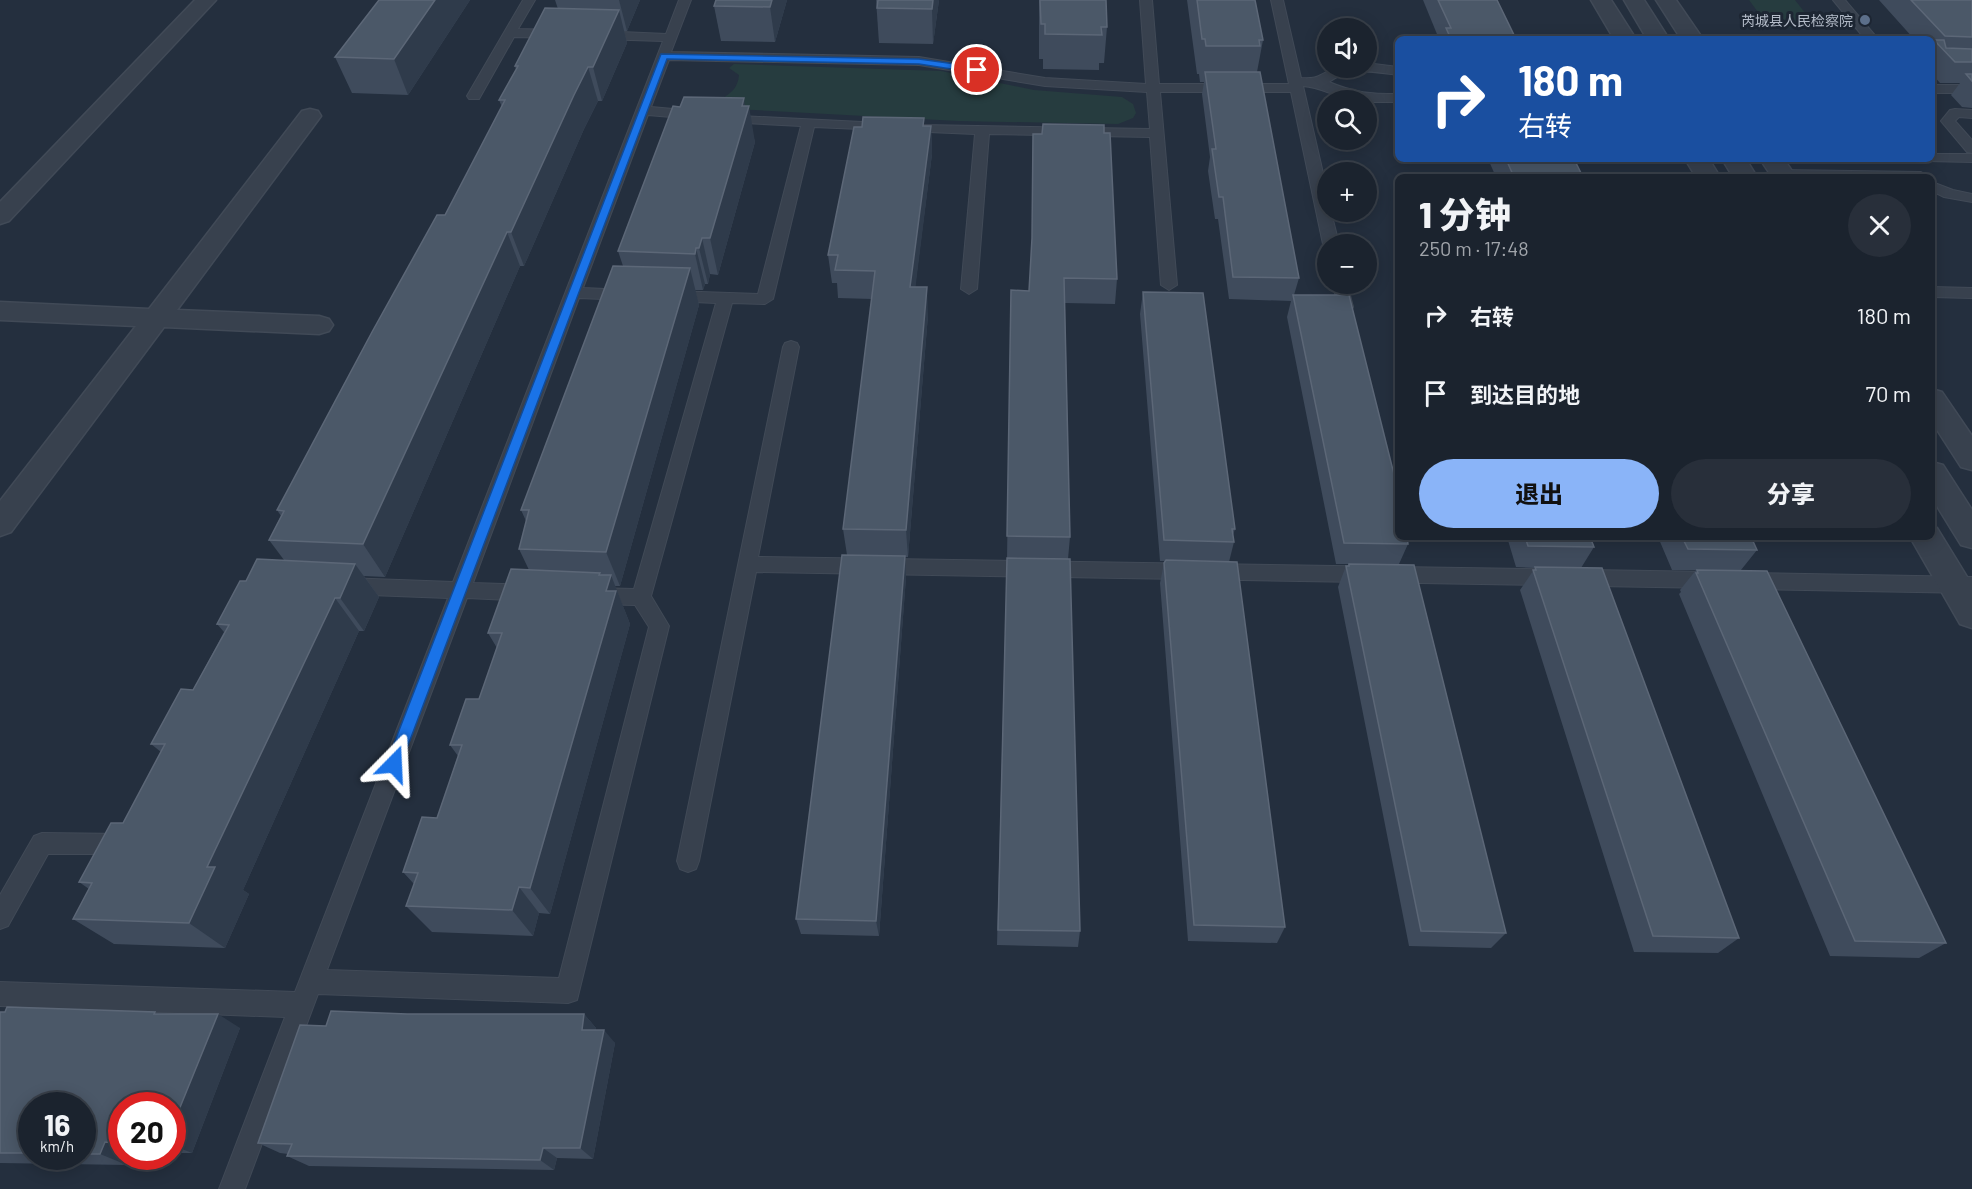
<!DOCTYPE html>
<html lang="zh">
<meta charset="utf-8">
<style>
:root{--surface:#1b232e;--page:#282f3a;--text:#f1f3f6;--muted:#a0a4aa;--line:#39404a;--accent:#8ab4f8}
body{margin:0;font-family:Barlow,"Noto Sans SC",sans-serif;background:var(--page);color:var(--text);height:100vh;display:flex;flex-direction:column;font-size:22px;white-space:nowrap}
*{box-sizing:border-box;margin:0}
p{font-size:20px;color:var(--muted)}
.icon{flex:none;width:33px;height:33px;fill:none;stroke:currentColor;stroke-width:2;stroke-linecap:round;stroke-linejoin:round}
.map{position:relative;flex:1;overflow:hidden}
.panel{position:absolute;left:1395px;top:174px;width:540px;height:366px;display:flex;flex-direction:column;background:var(--surface);border-radius:9px;box-shadow:0 3px 15px #0003,0 0 0 2px var(--line)}
.panel>*{flex:none}
.hud{position:absolute;left:1395px;top:36px;width:540px;height:126px;border-radius:9px;box-shadow:0 3px 15px #0003,0 0 0 2px var(--line);background:#1a4fa0;color:#fff;overflow:hidden}
.buttons{position:absolute;left:1317px;top:18px;display:grid;gap:12px}
.buttons a{display:grid;place-items:center;width:60px;height:60px;border-radius:50%;background:var(--surface);box-shadow:0 3px 15px #0003,0 0 0 2px var(--line);font-size:30px}
.speed{position:absolute;left:18px;top:1092px;display:flex;gap:12px;font-size:30px;font-weight:700;text-align:center}
.speed>*{display:grid;place-content:center;width:78px;height:78px;border-radius:50%;background:var(--surface);box-shadow:0 3px 15px #0003,0 0 0 2px var(--line);line-height:1}
.speed small{font-size:15px;font-weight:400}
.speed .limit{border:9px solid #d22;background:#fff;color:#111}
.pin{position:absolute;display:grid;place-items:center;width:51px;height:51px;color:#fff;margin:-26px;border:3px solid #fff;border-radius:50%;box-shadow:0 2px 6px #0007}
.me{position:absolute;width:66px;margin:-33px;rotate:21deg;stroke-linejoin:round;filter:drop-shadow(0 0 4px #0008)}
.turn{display:flex;align-items:center;gap:21px;height:126px;padding:0 24px;font-size:27px}
.turn .icon{width:78px;height:78px;stroke-width:2.5}
.turn b{display:block;font-size:42px;line-height:51px}
.round{display:grid;place-items:center;flex:none;width:63px;height:63px;border-radius:32px;background:var(--page)}
.headline{display:flex;align-items:center;justify-content:space-between;height:102px;padding:0 24px}
h1{font-size:36px;font-weight:800;line-height:45px}
.primary-button{display:flex;gap:12px;margin-top:auto;padding:12px 24px}
.primary-button a{flex:1;height:69px;border-radius:36px;background:var(--accent);color:#111;font-size:24px;font-weight:800;line-height:69px;text-align:center}
.primary-button a+a{background:var(--page);color:var(--text)}
ul{padding:0;list-style:none}
li{display:flex;align-items:center;gap:18px;height:78px;padding:0 24px}
li div{flex:1}
li b{display:block;font-size:22px}
li em{font-style:normal}
.map>svg:first-child{display:block}
.green{fill:#263c3f}
.lines{fill:none;stroke-linecap:round;stroke-linejoin:round}
.service-casing{stroke:#414a57;stroke-width:2}
.minor-casing{stroke:#414a57;stroke-width:3}
.tertiary-casing{stroke:#414a57;stroke-width:3}
.service{fill:#38414e;fill-rule:evenodd}
.minor{fill:#38414e;fill-rule:evenodd}
.tertiary{fill:#38414e;fill-rule:evenodd}
.wall{fill:#3f4b5c;fill-rule:evenodd}
.shaded-wall{fill:#2f3b4b}
.building{fill:#4b5868;stroke:#5c6777;stroke-width:1.5}
.route{fill:#1a73e8;stroke:#114b97;stroke-width:1.5}
.service-dot{fill:#5c6f8a;stroke:#1d2633;stroke-width:2}
.labels{text-anchor:middle;dominant-baseline:central;stroke-width:6;stroke-linejoin:round;paint-order:stroke}
.far-poi-label{font-size:14px;fill:#b4bcc9;stroke:#1d2633;text-anchor:end}
</style>
<div class="map">
<svg width="1972" height="1189" viewBox="0 0 1972 1189">
<rect width="100%" height="100%" fill="#242f3e"/>
<!-- green -->
<g class="green">
<polygon points="1749,0 1795,0 1817,28 1769,27"/>
<path d="M734,64L941,71L1034,90L1122,97L1133,104L1136,113L1133,118L1118,124L958,121L716,108C722,93 737,96 739,75L729,68Z"/>
</g>
<g class="lines">
<defs>
<g id="service">
<polygon points="523,0 535,0 518,29 557,30 563,34 557,38 514,37 479,99 469,99 467,96"/>
<path d="M679,0H691L671,52L919,57L1045,78L1146,84L1140,0H1152L1159,84H1289L1271,0H1283L1301,78C1321,79 1317,75 1332,70C1343,66 1355,68 1366,68V63L1398,67V75C1372,72 1352,66 1329,82C1355,93 1371,94 1398,94V102C1380,102 1365,103 1348,99C1331,95 1320,87 1303,86L1328,195V212H1331L1339,244H1328V248L1323,244L1291,92H1160L1177,285L1169,290L1161,285L1150,137L989,134L977,289L969,294L961,289L975,134L814,127L773,299L765,304L732,303L651,596L669,626L577,1000L568,1003L318,994L245,1189H219L285,1017L0,1006V982L295,992L448,598L345,594L338,591L335,586L338,581L345,578L453,582L663,41L599,39L593,35L599,31L666,34ZM669,60L919,65L1045,86L1147,92L1150,129L922,125L720,115L718,118L720,121L725,122L801,126L758,294L672,291L664,296L672,301L716,303L634,589L594,588L587,590L584,596L587,602L594,604L635,605L649,627L559,978L327,970L467,598L528,601L535,598L538,593L535,588L528,585L473,583L579,298L627,300L635,295L627,290L583,288L648,115L695,119L702,115L695,111L651,107Z"/>
<polygon points="1833,0 1845,0 1878,39 1865,39"/>
<rect x="1932" y="85" width="40" height="8"/>
<polygon points="1955,109 1972,110 1972,118 1959,117 1955,121 1972,140 1972,153 1967,152 1941,121 1950,110"/>
<polygon points="1932,154 1972,154 1972,162 1927,161 1926,159 1932,159"/>
<polygon points="1783,170 1921,172 1928,176 1778,177 1776,174 1778,171"/>
<polygon points="1932,182 1953,190 1972,194 1972,202 1944,197 1932,191"/>
<polygon points="1333,284 1347,284 1353,307 1351,311 1339,311"/>
<polygon points="1932,287 1972,288 1972,298 1932,297"/>
<polygon points="791,341 797,343 799,347 758,557 1714,572 1721,575 1724,580 1721,585 1714,588 756,572 699,861 696,869 688,872 680,869 677,861 783,347 785,343"/>
<polygon points="1747,573 1972,577 1972,593 1747,589 1740,586 1737,581 1740,576"/>
<polygon points="42,833 123,834 131,837 134,844 131,851 123,854 48,854 8,926 0,929 0,895 34,836"/>
</g>
<g id="minor">
<polygon points="195,0 216,0 9,221 0,224 0,202"/>
<polygon points="1591,0 1611,0 1636,39 1614,39"/>
<polygon points="310,109 318,111 321,116 177,310 319,316 329,319 333,325 329,331 319,334 164,327 11,532 0,536 0,501 136,326 0,320 0,302 149,309 302,111"/>
<polygon points="1685,159 1709,159 1720,177 1696,177"/>
<polygon points="1932,527 1937,528 1972,585 1972,628 1960,624 1910,537 1932,537"/>
</g>
<g id="tertiary">
<polygon points="1624,0 1644,0 1669,39 1647,39"/>
<polygon points="1656,0 1676,0 1703,39 1681,39"/>
<polygon points="1722,159 1746,159 1757,177 1733,177"/>
<polygon points="1760,159 1784,159 1796,177 1772,177"/>
<polygon points="1932,389 1942,392 1972,436 1972,470 1961,467 1932,422"/>
<polygon points="1932,462 1943,465 1972,510 1972,548 1961,545 1932,498"/>
</g>
</defs>
<!-- service casing -->
<use href="#service" class="service-casing"/>
<!-- minor casing -->
<use href="#minor" class="minor-casing"/>
<!-- tertiary casing -->
<use href="#tertiary" class="tertiary-casing"/>
<!-- service -->
<use href="#service" class="service"/>
<!-- minor -->
<use href="#minor" class="minor"/>
<!-- tertiary -->
<use href="#tertiary" class="tertiary"/>
</g>
<!-- wall -->
<g class="wall">
<polygon points="379,0 470,0 408,95 352,93 335,57"/>
<polygon points="555,0 640,0 627,31 624,31 627,43 602,101 598,101 584,129 524,266 520,266 385,577 364,576 379,597 364,631 359,631 243,890 249,894 225,948 114,944 73,919 89,889 79,882 123,823 161,752 151,744 193,690 224,632 217,624 246,581 284,560 269,540 281,516 277,510 445,215 502,107 499,100 516,70 515,66 558,9"/>
<polygon points="716,0 787,0 775,42 721,41 714,6"/>
<polygon points="876,0 939,0 933,44 879,43"/>
<polygon points="1039,0 1106,0 1107,27 1104,63 1099,63 1099,70 1043,69 1043,59 1039,59"/>
<polygon points="1187,0 1255,0 1263,40 1257,72 1299,278 1294,295 1398,537 1408,544 1399,564 1506,933 1491,948 1409,946 1338,587 1346,566 1348,566 1348,564 1336,564 1287,317 1291,301 1229,299 1218,219 1215,219 1208,171 1210,157 1202,94 1204,82 1200,82 1199,74 1197,74"/>
<polygon points="1423,0 1497,0 1516,39 1439,39"/>
<polygon points="1879,0 1972,0 1972,108 1962,107 1951,95 1960,83 1940,83 1932,74 1932,39 1914,39"/>
<polygon points="745,106 755,142 718,275 710,274 708,284 705,284 703,290 695,290 699,305 620,586 615,586 630,624 550,914 539,913 533,936 432,932 406,906 414,884 403,872 437,818 458,756 450,745 479,699 497,648 488,633 529,570 519,549 526,521 521,510 623,266 618,251"/>
<polygon points="931,126 932,154 915,287 928,315 908,557 905,557 906,577 879,936 801,934 796,919 847,555 843,529 872,299 838,298 837,283 832,283 828,255 862,127"/>
<polygon points="1033,134 1117,279 1115,304 1065,303 1070,537 1068,559 1080,931 1078,947 997,945 1007,559 1011,290 1029,291 1032,251"/>
<polygon points="1488,159 1574,159 1583,177 1496,177"/>
<polygon points="1143,292 1235,529 1233,535 1234,542 1229,562 1285,927 1277,943 1188,941 1160,583 1164,563 1165,561 1160,561 1140,314"/>
<polygon points="1507,537 1592,537 1591,538 1594,547 1581,568 1739,938 1718,953 1634,952 1520,590 1535,568 1516,567"/>
<polygon points="1658,537 1754,537 1755,539 1753,541 1757,550 1741,570 1946,943 1919,958 1830,956 1679,594 1681,592 1680,590 1696,570 1672,570"/>
<path d="M0,1012L159,1014L240,1028L192,1153H172V1106H122V1156H131L127,1165L0,1163ZM32,1106H82V1156H32Z"/>
<polygon points="407,1014 584,1014 596,1028 596,1030 615,1043 593,1159 557,1158 554,1170 309,1166 287,1156 288,1154 280,1153 258,1143 326,1026"/>
</g>
<!-- shaded-wall -->
<g class="shaded-wall">
<polygon points="435,0 470,0 408,95 394,59"/>
<polygon points="619,0 640,0 627,31"/>
<polygon points="772,0 787,0 775,42 770,7"/>
<polygon points="933,0 939,0 933,44 932,9"/>
<polygon points="619,10 627,43 602,101 593,67"/>
<polygon points="588,67 598,101 584,129 524,266 511,232 574,95"/>
<polygon points="744,98 746,114 749,106 755,142 718,275 710,238"/>
<polygon points="931,126 932,154 912,315 910,287"/>
<polygon points="507,232 520,266 385,577 363,544"/>
<polygon points="702,238 710,274 708,284 699,248"/>
<polygon points="696,248 705,284 703,290 695,254"/>
<polygon points="690,268 699,305 620,586 606,552"/>
<polygon points="927,287 928,315 908,557 906,530"/>
<polygon points="905,556 906,577 879,936 876,921"/>
<polygon points="355,564 379,597 364,631 340,598"/>
<polygon points="600,573 607,589 611,575 630,624 550,914 530,888"/>
<polygon points="335,598 359,631 243,890 249,894 225,948 189,923 207,867"/>
<polygon points="519,887 539,913 533,936 512,910"/>
<polygon points="218,1014 240,1028 192,1153 172,1145 172,1127"/>
<polygon points="584,1014 596,1028 594,1043 582,1030"/>
<polygon points="604,1030 615,1043 593,1159 580,1148"/>
<polygon points="105,1142 122,1149 122,1156 131,1156 127,1165 100,1154"/>
<polygon points="543,1148 557,1158 554,1170 540,1160"/>
</g>
<!-- building -->
<g class="building">
<polygon points="379,0 435,0 394,59 335,57"/>
<polygon points="716,0 772,0 770,7 714,6"/>
<polygon points="878,0 933,0 932,9 877,8"/>
<polygon points="1040,0 1106,0 1107,27 1101,27 1102,35 1045,34 1045,24 1041,24"/>
<polygon points="1197,0 1255,0 1263,40 1259,40 1260,46 1206,46 1205,39 1202,39"/>
<polygon points="1438,0 1497,0 1516,39 1451,39 1446,28 1451,28"/>
<polygon points="1911,0 1972,0 1972,37 1945,36"/>
<polygon points="545,8 619,10 593,67 588,67 574,95 511,232 507,232 363,544 269,540 284,511 277,510 372,332 437,215 445,215 505,100 499,100 518,66 515,66"/>
<polygon points="1934,40 1944,40 1946,48 1972,49 1972,62 1955,62"/>
<polygon points="1205,72 1260,72 1299,278 1233,277 1223,197 1219,197 1212,149 1216,149"/>
<polygon points="1966,74 1972,74 1972,81"/>
<polygon points="684,97 744,98 742,106 749,106 710,238 702,238 699,248 696,248 695,254 618,251 673,106 680,107"/>
<polygon points="863,117 924,118 923,126 931,126 910,287 927,287 906,530 843,529 875,271 835,270 838,255 828,255 854,127 862,127"/>
<polygon points="1043,124 1104,125 1104,133 1110,133 1117,279 1064,278 1070,537 1007,536 1011,290 1029,291 1032,238 1033,134 1042,134"/>
<polygon points="1506,159 1574,159 1583,177 1514,177"/>
<polygon points="613,266 690,268 606,552 519,549 529,510 521,510"/>
<polygon points="1143,292 1203,293 1235,529 1232,529 1234,542 1164,540"/>
<polygon points="1293,295 1349,295 1398,490 1398,537 1407,537 1408,544 1344,543"/>
<polygon points="1525,537 1590,537 1594,547 1528,546"/>
<polygon points="1682,537 1754,537 1755,539 1752,539 1757,550 1688,549"/>
<polygon points="842,555 905,556 876,921 796,919"/>
<polygon points="1007,558 1070,559 1080,931 998,930"/>
<polygon points="257,559 355,564 340,598 335,598 207,867 215,867 189,923 73,919 92,883 79,882 111,823 123,823 165,744 151,744 181,689 193,690 229,625 217,624 240,581 246,581"/>
<polygon points="1166,560 1237,562 1285,927 1194,925 1164,563"/>
<polygon points="1349,564 1414,565 1506,933 1421,931 1346,566 1349,566"/>
<polygon points="1535,567 1602,568 1739,938 1653,936 1533,570 1536,570"/>
<polygon points="511,569 600,573 599,575 611,575 606,591 616,591 530,888 519,887 512,910 406,906 418,873 403,872 422,817 437,818 462,745 450,745 466,699 479,699 502,633 488,633"/>
<polygon points="1697,570 1767,571 1946,943 1855,941 1696,573 1698,573"/>
<polygon points="7,1007 155,1012 154,1014 218,1014 172,1127 172,1106 122,1106 122,1143 105,1142 100,1154 82,1154 82,1106 32,1106 32,1153 0,1153 0,1012 5,1012"/>
<polygon points="331,1011 407,1014 584,1014 582,1030 604,1030 580,1148 543,1148 540,1160 287,1156 292,1144 258,1143 300,1025 326,1026"/>
</g>
<!-- route -->
<polygon class="route" points="661,54 919,59 977,67 981,70 977,73 919,64 667,59 401,764 399,769 394,771 389,769 386,764"/>
<!-- markers -->
<circle class="service-dot" cx="1865" cy="20" r="6"/>
<g class="labels">
<!-- far-poi labels -->
<g class="far-poi-label">
<text x="1853" y="20">芮城县人民检察院</text>
</g>
</g>
</svg>
<div class="buttons">
<a><svg class="icon" aria-label="sound" viewBox="0 0 24 24"><path d="M4 9h4l5-4v14l-5-4H4zM17 9q2 3 0 6"/></svg></a>
<a><svg class="icon" aria-label="search" viewBox="0 0 24 24"><circle cx="10" cy="10" r="6"/><path d="M15 15l6 6"/></svg></a>
<a>+</a>
<a>−</a>
</div>
<div class="speed"><div>16<small>km/h</small></div><div class="limit">20</div></div>
<div class="pin" style="left:977px;top:70px;background:#d93025"><svg class="icon" aria-label="arrive" viewBox="0 0 24 24"><path d="M6 21V4h12l-3 4 3 4H6"/></svg></div>
<svg class="me" style="left:394px;top:764px" viewBox="-20 -20 40 40"><path d="M0-17L14 15 0 8-14 15z" fill="#1a73e8" stroke="#fff" stroke-width="4"/></svg>
<div class="hud">
<div class="turn"><svg class="icon" aria-label="right" viewBox="0 0 24 24"><path d="M7 20v-9h11M14 6l5 5-5 5"/></svg><div><b>180 m</b>右转</div></div>
</div>
<section class="panel">
<div class="headline"><div><h1>1 分钟</h1><p>250 m · 17:48</p></div><a class="round"><svg class="icon" aria-label="close" viewBox="0 0 24 24"><path d="M6 6l12 12M18 6L6 18"/></svg></a></div>
<ul>
<li><svg class="icon" aria-label="right" viewBox="0 0 24 24"><path d="M7 20v-9h11M14 6l5 5-5 5"/></svg><div><b>右转</b></div><em>180 m</em></li>
<li><svg class="icon" aria-label="arrive" viewBox="0 0 24 24"><path d="M6 21V4h12l-3 4 3 4H6"/></svg><div><b>到达目的地</b></div><em>70 m</em></li>
</ul>
<div class="primary-button"><a>退出</a><a>分享</a></div>
</section>
</div>
